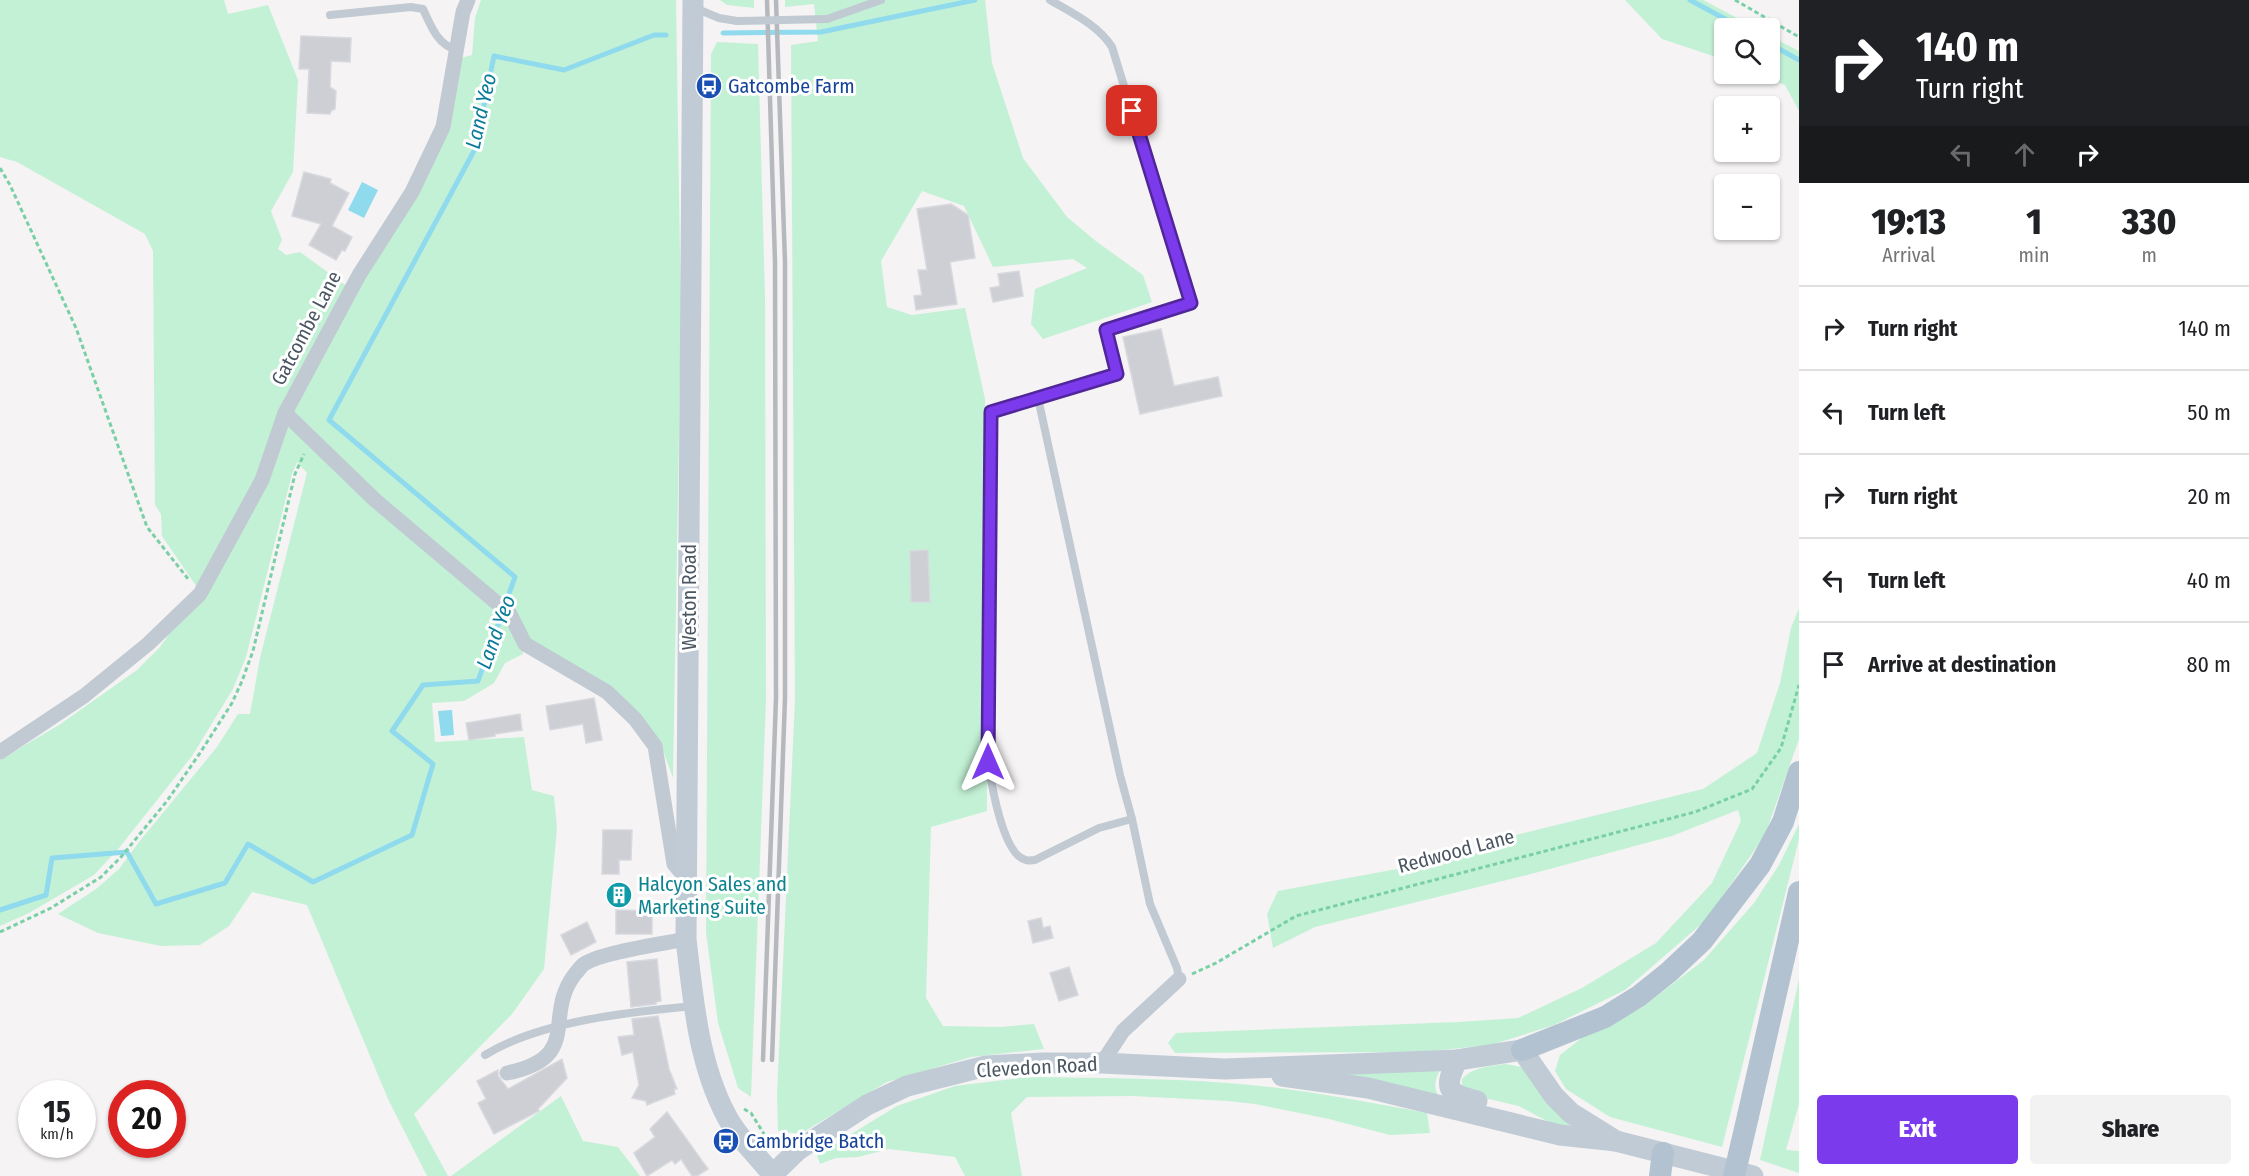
<!DOCTYPE html>
<meta charset="utf-8">
<style>
:root{--surface:#fff;--page:#f2f2f2;--text:#202124;--muted:#757577;--line:#e0e0e0;--accent:#7c3aed}
body{margin:0;font-family:"Fira Sans Condensed",sans-serif;background:var(--page);color:var(--text);height:100vh;display:flex;flex-direction:column;font-size:22px;white-space:nowrap}
*{box-sizing:border-box;margin:0}
p{font-size:20px;color:var(--muted)}
.icon{flex:none;width:33px;height:33px;fill:none;stroke:currentColor;stroke-width:2;stroke-linecap:round;stroke-linejoin:round}
.map{position:relative;flex:1;overflow:hidden}
.side{display:flex;flex-direction:column;background:var(--surface);width:450px}
.side>*{flex:none}
.hud{background:#202124;color:#fff;overflow:hidden}
.buttons{position:absolute;left:1714px;top:18px;display:grid;gap:12px}
.buttons a{display:grid;place-items:center;width:66px;height:66px;border-radius:6px;background:var(--surface);box-shadow:0 2px 4px #0004;font-size:30px}
.speed{position:absolute;left:18px;top:1080px;display:flex;gap:12px;font-size:30px;font-weight:700;text-align:center}
.speed>*{display:grid;place-content:center;width:78px;height:78px;border-radius:50%;background:var(--surface);box-shadow:0 2px 4px #0004;line-height:1}
.speed small{font-size:15px;font-weight:400}
.speed .limit{border:9px solid #d22;background:#fff;color:#111}
.pin{position:absolute;display:grid;place-items:center;width:51px;height:51px;color:#fff;margin:-26px;border-radius:12px;box-shadow:0 3px 9px #0006}
.me{position:absolute;width:66px;margin:-33px;rotate:0deg;stroke-linejoin:round;filter:drop-shadow(0 0 4px #0008)}
.turn{display:flex;align-items:center;gap:21px;height:126px;padding:0 18px;font-size:27px}
.turn .icon{width:78px;height:78px;stroke-width:2.5}
.turn b{display:block;font-size:42px;line-height:51px}
.lanes{display:flex;align-items:center;height:57px;padding:0 18px;background:#0003;justify-content:center;gap:30px;direction:ltr}
.lanes .off{opacity:.35}
.eta{display:flex;justify-content:space-evenly;align-items:center;height:102px;text-align:center}
.eta b{font-size:36px;font-weight:800;line-height:42px}
.action{display:flex;gap:12px;margin-top:auto;padding:12px 18px}
.action a{flex:1;height:69px;border-radius:6px;background:var(--accent);color:#fff;font-size:24px;font-weight:800;line-height:69px;text-align:center}
.action a+a{background:var(--page);color:var(--text)}
ul{padding:0;list-style:none}
li{display:flex;align-items:center;gap:18px;height:84px;padding:0 18px;border-top:2px solid var(--line)}
li div{flex:1}
li b{display:block;font-size:22px}
li em{font-style:normal}
main{display:flex;flex:1;min-height:0}
.map>svg:first-child{display:block}
.green{fill:#c3f1d5}
.water{fill:#90daee}
.lines{fill:none;stroke-linecap:round;stroke-linejoin:round}
.stream{stroke:#90daee;stroke-width:5}
.building{fill:#cdcfd5;stroke:#d7d9de;stroke-width:1.5}
.path{stroke:#7ad0a6;stroke-width:3;stroke-dasharray:4.5 3;stroke-linecap:butt}
.lane{stroke:#c1cad2;stroke-width:8}
.street{stroke:#c1cad2;stroke-width:15}
.secondary{stroke:#c1cbd6;stroke-width:21}
.primary{stroke:#b3c2d1;stroke-width:22}
.rail{stroke:#b5b8bd;stroke-width:4.5}
.lane-bridge{stroke:#c1cad2;stroke-width:8}
.primary-bridge{stroke:#b3c2d1;stroke-width:22}
.route-casing{stroke:#51269a;stroke-width:15}
.route{stroke:#7c3aed;stroke-width:10}
.labels{text-anchor:middle;dominant-baseline:central;stroke-width:6;stroke-linejoin:round;paint-order:stroke}
.transit-label{font-size:20px;fill:#164399;stroke:#fff;text-anchor:start}
.street-label{font-size:20px;fill:#4a5661;stroke:#fff}
.culture-label{font-size:20px;fill:#0d838f;stroke:#fff;text-anchor:start}
.water-label{font-size:21px;font-style:italic;fill:#0c7c9b;stroke:#fff}
</style>
<main>
<div class="map">
<svg width="1799" height="1176" viewBox="0 0 1799 1176">
<rect width="100%" height="100%" fill="#f5f3f3"/>
<!-- green -->
<g class="green">
<polygon points="0,0 224,0 228,14 268,5 298,80 293,172 271,211 282,240 278,249 286,255 300,252 348,287 424,157 461,58 472,55 475,18 481,0 676,0 681,319 673,778 660,742 529,639 522,631 523,654 505,663 494,683 464,701 432,703 435,742 524,737 532,790 554,796 557,828 544,969 512,1014 414,1114 448,1176 427,1176 388,1099 307,905 252,892 229,926 200,945 161,946 98,933 58,914 96,889 119,869 139,842 217,747 238,714 250,714 260,658 307,473 297,462 292,474 246,657 233,689 192,756 119,848 94,875 29,913 0,926 0,760 59,725 137,670 160,647 177,623 203,596 162,536 161,514 155,505 153,251 145,234 17,162 0,157"/>
<polygon points="720,0 754,0 754,8 727,5"/>
<polygon points="785,0 985,0 992,63 1023,158 1067,217 1097,242 1143,275 1152,302 1043,339 1031,324 1035,289 1087,268 1073,259 993,267 964,206 922,191 881,261 887,307 912,315 965,308 985,399 987,811 931,827 926,998 943,1026 1000,1027 1034,1024 1044,1049 971,1057 887,1082 800,1134 778,1131 777,1095 795,700 791,45 818,41 814,4 785,7"/>
<polygon points="1625,0 1703,0 1756,28 1725,28 1725,60 1662,39"/>
<polygon points="1770,36 1799,51 1799,111 1785,85 1758,74 1770,74"/>
<polygon points="717,42 758,44 765,298 766,700 751,1097 738,1088 718,1023 706,932 711,54"/>
<polygon points="1799,608 1799,739 1765,835 1706,920 1625,990 1554,1025 1491,1045 1422,1052 1175,1053 1168,1043 1176,1033 1459,1022 1518,1018 1582,988 1656,943 1712,883 1741,821 1738,810 1672,836 1531,874 1315,927 1273,948 1267,914 1278,891 1473,855 1512,836 1703,789 1757,753 1780,683 1791,628"/>
<polygon points="1799,824 1799,839 1722,1147 1610,1117 1566,1089 1555,1071 1560,1055 1587,1034 1641,1008 1704,960 1754,903 1779,865"/>
<polygon points="1799,979 1799,1104 1786,1150 1799,1151 1799,1173 1760,1160"/>
<path d="M1506,1064L1521,1067L1591,1132L1554,1125L1519,1106L1476,1096L1462,1085V1079C1473,1067 1490,1066 1506,1064Z"/>
<path d="M1440,1070C1435,1080 1433,1087 1439,1097L1334,1073Z"/>
<path d="M1027,1077C1094,1078 1161,1078 1228,1083C1295,1088 1361,1101 1427,1113L1430,1133L1390,1135L1329,1119L1255,1104L1228,1101L1133,1096L1027,1097L1011,1113L1022,1176H965L955,1157L889,1149L858,1157L836,1158L820,1164L817,1155L897,1106L955,1086Z"/>
<polygon points="561,1096 583,1141 618,1147 640,1176 451,1176"/>
</g>
<!-- water -->
<g class="water">
<polygon points="362,182 378,190 364,218 348,210"/>
<polygon points="452,710 454,735 441,736 438,711"/>
</g>
<g class="lines">
<!-- stream -->
<g class="stream">
<polyline points="1690,0 1742,28"/>
<polyline points="723,33 821,32 975,0"/>
<polyline points="1770,44 1799,60"/>
<polyline points="0,910 46,895 52,858 127,852 156,904 225,883 248,844 313,882 412,835 433,764 392,731 423,685 478,681 515,577 329,420 475,149 494,56 564,70 654,35 666,35"/>
</g>
</g>
<!-- building -->
<g class="building">
<polygon points="301,36 351,38 350,62 331,61 330,87 336,91 335,109 331,111 330,114 307,113 309,69 299,69"/>
<polygon points="304,172 331,179 330,183 349,193 332,226 352,237 345,251 342,250 336,260 309,245 321,224 292,216"/>
<polygon points="951,204 968,215 975,258 950,262 957,304 916,310 914,296 922,295 918,270 927,270 917,209"/>
<polygon points="1019,271 1023,296 993,302 990,288 1000,286 998,274"/>
<polygon points="1161,329 1174,386 1218,377 1222,396 1140,414 1123,337"/>
<polygon points="928,550 930,602 911,602 910,551"/>
<polygon points="594,698 602,740 586,743 583,724 550,730 546,706"/>
<polygon points="520,714 522,730 495,734 495,736 469,740 466,723"/>
<polygon points="603,830 632,830 631,860 619,860 619,874 602,874"/>
<polygon points="616,910 652,911 652,934 616,934"/>
<polygon points="1041,918 1043,928 1050,926 1053,938 1033,943 1028,921"/>
<polygon points="587,922 596,942 571,955 561,935"/>
<polygon points="657,959 661,1001 656,1002 656,1004 631,1007 627,962"/>
<polygon points="1069,967 1078,995 1059,1001 1050,973"/>
<polygon points="658,1016 669,1069 677,1089 674,1089 675,1094 647,1105 646,1101 632,1098 639,1085 633,1052 622,1055 618,1037 634,1035 632,1019"/>
<polygon points="562,1059 567,1078 538,1109 539,1111 494,1134 478,1103 486,1099 477,1081 498,1070 498,1076 508,1089"/>
<polygon points="667,1112 708,1169 697,1176 692,1176 681,1159 675,1164 672,1160 647,1176 634,1153 655,1137 650,1129"/>
</g>
<g class="lines">
<!-- path -->
<g class="path">
<polyline points="1735,0 1799,37"/>
<polyline points="0,168 10,185 76,328 147,527 189,580"/>
<polyline points="0,932 51,908 101,877 121,857 167,801 200,753 232,703 242,681 253,651 295,474 304,454"/>
<polyline points="1192,974 1216,963 1296,916 1695,812 1752,789 1781,748 1799,685"/>
<polyline points="744,1109 751,1113 764,1134"/>
</g>
<!-- lane -->
<g class="lane">
<path d="M1050,0C1072,13 1098,25 1112,47L1191,303L1106,330L1117,374L991,412L988,762C991,782 1003,856 1026,860C1029,861 1032,860 1035,860L1099,828L1132,819L1150,904L1177,968L1179,979"/>
<polyline points="695,8 719,18 737,21"/>
<path d="M330,15L411,7L423,9C431,26 437,44 456,50"/>
<polyline points="827,19 881,0"/>
<polyline points="1038,398 1120,775 1132,819"/>
<path d="M485,1055C540,1021 629,1012 693,1006"/>
</g>
<!-- street -->
<g class="street">
<polyline points="285,413 375,500 510,614 525,644 607,692 635,719 655,746 674,864 686,878"/>
<polyline points="0,752 84,696 148,644 200,594 262,480 285,413 359,275 412,192 443,127 463,12 468,0"/>
<polyline points="1102,1063 1123,1031 1179,979"/>
<path d="M507,1073C584,1057 542,1017 575,974C578,971 581,966 584,964C603,952 663,944 686,939"/>
</g>
<!-- secondary -->
<g class="secondary">
<path d="M693,0L686,939C693,998 698,1062 726,1115C737,1137 757,1155 772,1174"/>
<path d="M1457,1060C1444,1089 1446,1093 1477,1101"/>
<polyline points="1282,1076 1368,1088 1560,1135 1616,1141 1753,1176"/>
<polyline points="771,1176 798,1150 867,1105 907,1086 986,1066 1042,1063 1102,1063 1225,1069 1457,1060 1522,1050 1554,1096 1571,1113 1616,1141"/>
</g>
<!-- primary -->
<g class="primary">
<polyline points="1522,1050 1605,1017 1639,996 1669,972 1702,941 1760,865 1783,822 1799,772"/>
<polyline points="1748,1116 1799,892"/>
<polyline points="1660,1176 1663,1153"/>
</g>
<!-- rail -->
<g class="rail">
<polyline points="763,1060 776,698 775,262 767,0"/>
<polyline points="772,1060 785,698 785,262 776,0"/>
</g>
<!-- lane-bridge -->
<polyline class="lane-bridge" points="737,21 827,19"/>
<!-- primary-bridge -->
<polyline class="primary-bridge" points="1734,1176 1748,1116"/>
</g>
<g class="lines">
<defs>
<polyline id="route" points="988,762 991,412 1117,374 1106,330 1191,303 1132,111"/>
</defs>
<!-- route casing -->
<use href="#route" class="route-casing"/>
<!-- route -->
<use href="#route" class="route"/>
</g>
<!-- icons -->
<defs>
<symbol id="bus-disc" viewBox="-11 -11 22 22"><circle r="9.5" fill="#1a4fb4" stroke="#fff"/><path d="M-5-6H5V4H4V6H2V4H-2V6H-4V4H-5ZM-3.5-4V0h7V-4ZM-3.5 1.2v1.5H-2V1.2ZM2 1.2v1.5H3.5V1.2Z" fill="#fff"/></symbol>
<symbol id="building-disc" viewBox="-11 -11 22 22"><circle r="9.5" fill="#0f9aa8" stroke="#fff"/><path d="M-4-6H4V6H1V3H-1V6H-4ZM-2.5-4.3h1.7v1.8h-1.7ZM.8-4.3h1.7v1.8H.8ZM-2.5-1h1.7V.8h-1.7ZM.8-1h1.7V.8H.8Z" fill="#fff"/></symbol>
</defs>
<g fill-rule="evenodd">
<use href="#bus-disc" x="694" y="71" width="30" height="30"/>
<use href="#building-disc" x="604" y="880" width="30" height="30"/>
<use href="#bus-disc" x="711" y="1126" width="30" height="30"/>
</g>
<g class="labels">
<!-- transit labels -->
<g class="transit-label">
<text x="728" y="86">Gatcombe Farm</text>
<text x="746" y="1141">Cambridge Batch</text>
</g>
<!-- street labels -->
<g class="street-label">
<text transform="translate(306 328) rotate(-62)">Gatcombe Lane</text>
<text transform="translate(689 597) rotate(-90)">Weston Road</text>
<text transform="translate(1456 851) rotate(-15)">Redwood Lane</text>
<text transform="translate(1037 1067) rotate(-3)">Clevedon Road</text>
</g>
<!-- culture labels -->
<g class="culture-label">
<text x="638" y="884">Halcyon Sales and<tspan x="638" dy="23">Marketing Suite</tspan></text>
</g>
<!-- water labels -->
<g class="water-label">
<text transform="translate(481 111) rotate(-77)">Land Yeo</text>
<text transform="translate(496 632) rotate(-70)">Land Yeo</text>
</g>
</g>
</svg>
<div class="buttons">
<a><svg class="icon" aria-label="search" viewBox="0 0 24 24"><circle cx="10" cy="10" r="6"/><path d="M15 15l6 6"/></svg></a>
<a>+</a>
<a>−</a>
</div>
<div class="speed"><div>15<small>km/h</small></div><div class="limit">20</div></div>
<div class="pin" style="left:1132px;top:111px;background:#d93025"><svg class="icon" aria-label="arrive" viewBox="0 0 24 24"><path d="M6 21V4h12l-3 4 3 4H6"/></svg></div>
<svg class="me" style="left:988px;top:762px" viewBox="-20 -20 40 40"><path d="M0-17L14 15 0 8-14 15z" fill="#7c3aed" stroke="#fff" stroke-width="4"/></svg>
</div>
<section class="side">
<div class="hud">
<div class="turn"><svg class="icon" aria-label="right" viewBox="0 0 24 24"><path d="M7 20v-9h11M14 6l5 5-5 5"/></svg><div><b>140 m</b>Turn right</div></div>
<div class="lanes"><svg class="icon off" aria-label="left" viewBox="0 0 24 24"><path d="M17 20v-9H6M10 6l-5 5 5 5"/></svg><svg class="icon off" aria-label="ahead" viewBox="0 0 24 24"><path d="M12 20V5M6 11l6-6 6 6"/></svg><svg class="icon" aria-label="right" viewBox="0 0 24 24"><path d="M7 20v-9h11M14 6l5 5-5 5"/></svg></div>
</div>
<div class="eta">
<div><b>19:13</b><p>Arrival</p></div>
<div><b>1</b><p>min</p></div>
<div><b>330</b><p>m</p></div>
</div>
<ul>
<li><svg class="icon" aria-label="right" viewBox="0 0 24 24"><path d="M7 20v-9h11M14 6l5 5-5 5"/></svg><div><b>Turn right</b></div><em>140 m</em></li>
<li><svg class="icon" aria-label="left" viewBox="0 0 24 24"><path d="M17 20v-9H6M10 6l-5 5 5 5"/></svg><div><b>Turn left</b></div><em>50 m</em></li>
<li><svg class="icon" aria-label="right" viewBox="0 0 24 24"><path d="M7 20v-9h11M14 6l5 5-5 5"/></svg><div><b>Turn right</b></div><em>20 m</em></li>
<li><svg class="icon" aria-label="left" viewBox="0 0 24 24"><path d="M17 20v-9H6M10 6l-5 5 5 5"/></svg><div><b>Turn left</b></div><em>40 m</em></li>
<li><svg class="icon" aria-label="arrive" viewBox="0 0 24 24"><path d="M6 21V4h12l-3 4 3 4H6"/></svg><div><b>Arrive at destination</b></div><em>80 m</em></li>
</ul>
<div class="action"><a>Exit</a><a>Share</a></div>
</section>
</main>
